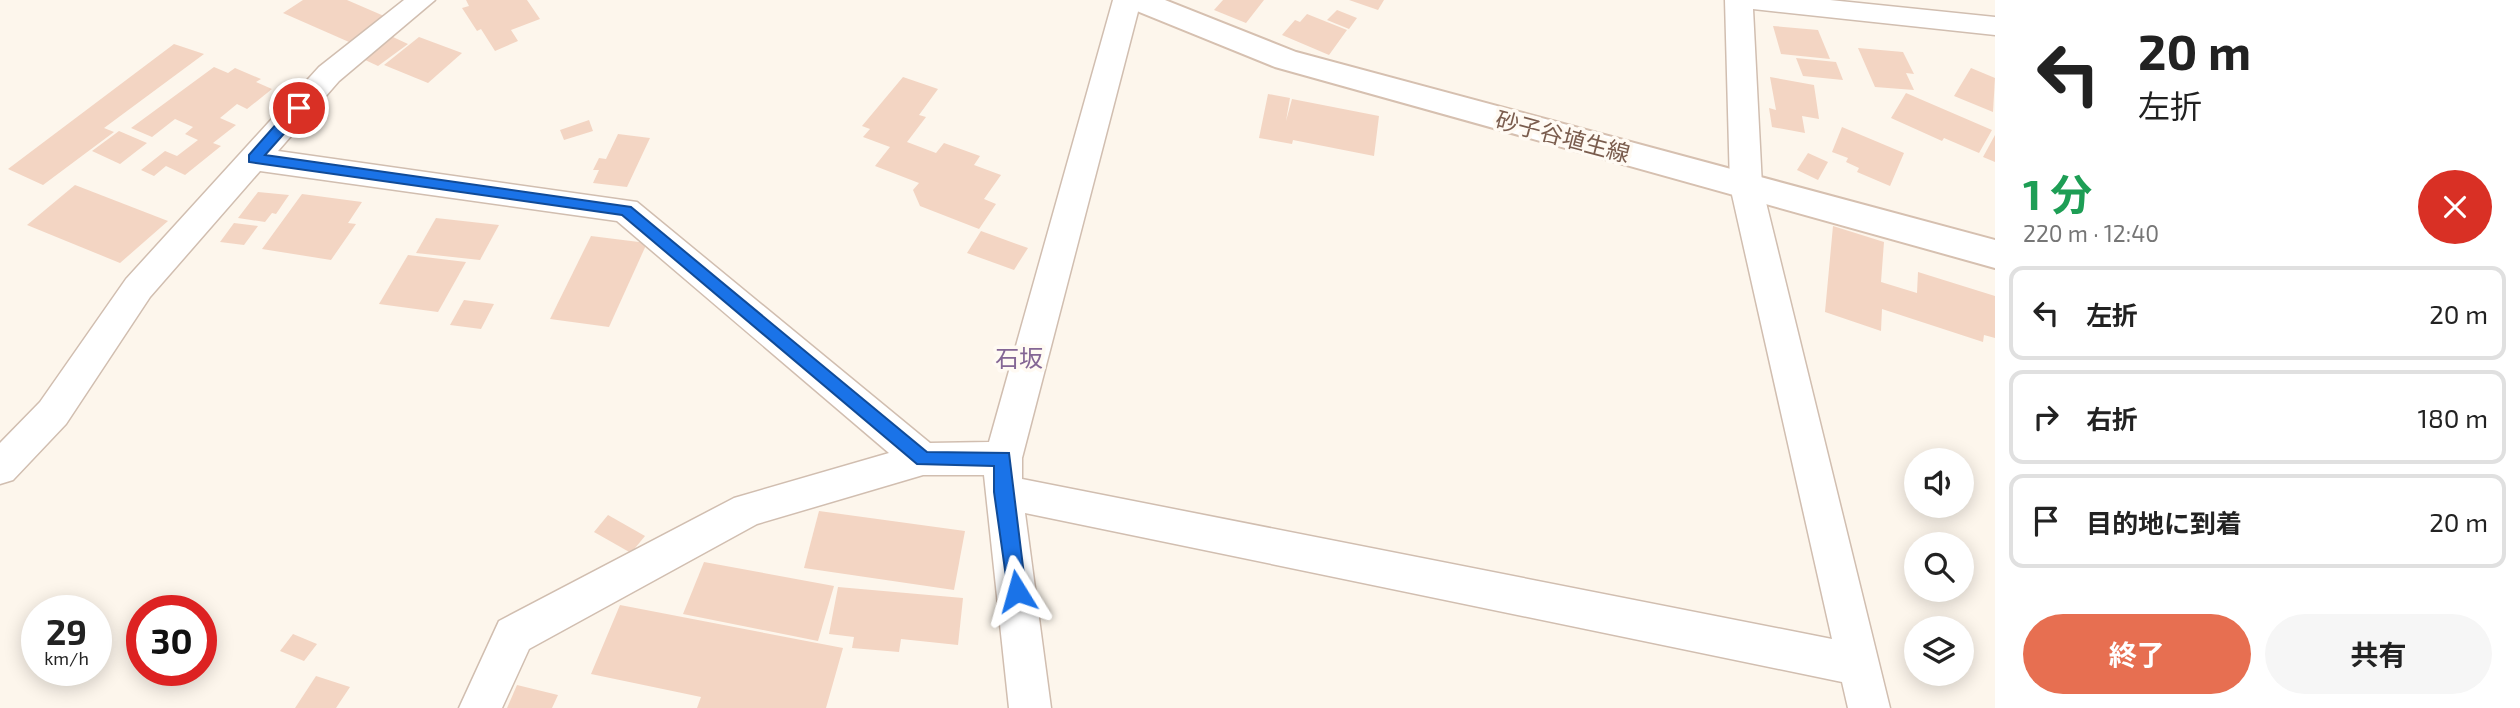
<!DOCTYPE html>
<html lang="ja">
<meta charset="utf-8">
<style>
:root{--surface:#fff;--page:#f6f6f6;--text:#222;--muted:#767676;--line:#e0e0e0;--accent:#e76f51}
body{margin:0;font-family:"Exo 2","Noto Sans JP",sans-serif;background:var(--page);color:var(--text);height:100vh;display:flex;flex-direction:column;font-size:26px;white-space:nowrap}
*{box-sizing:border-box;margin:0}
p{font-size:23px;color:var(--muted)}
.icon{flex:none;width:38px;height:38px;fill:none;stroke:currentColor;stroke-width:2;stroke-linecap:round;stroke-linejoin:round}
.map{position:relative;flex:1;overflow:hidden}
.drawer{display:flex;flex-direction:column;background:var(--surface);width:525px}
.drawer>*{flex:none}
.hud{background:#fff;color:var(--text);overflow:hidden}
.controls{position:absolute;left:1904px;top:448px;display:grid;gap:14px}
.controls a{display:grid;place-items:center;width:70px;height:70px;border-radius:50%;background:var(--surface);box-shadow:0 4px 18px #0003;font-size:35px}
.speed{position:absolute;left:21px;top:595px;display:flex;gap:14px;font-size:35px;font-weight:700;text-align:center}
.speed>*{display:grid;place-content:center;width:91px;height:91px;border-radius:50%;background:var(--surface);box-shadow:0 4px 18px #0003;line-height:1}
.speed small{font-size:18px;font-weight:400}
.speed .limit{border:10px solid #d22;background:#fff;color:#111}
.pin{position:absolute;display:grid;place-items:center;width:60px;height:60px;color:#fff;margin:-30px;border:4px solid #fff;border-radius:50%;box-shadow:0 2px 7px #0007}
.me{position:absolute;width:77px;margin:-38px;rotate:352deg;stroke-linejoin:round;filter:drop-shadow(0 0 5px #0008)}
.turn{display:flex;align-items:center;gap:24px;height:147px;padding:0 28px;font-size:32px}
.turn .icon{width:91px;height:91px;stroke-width:2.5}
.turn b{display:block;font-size:49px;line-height:60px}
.round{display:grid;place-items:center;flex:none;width:74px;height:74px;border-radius:37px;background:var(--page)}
.summary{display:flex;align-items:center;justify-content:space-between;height:119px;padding:0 28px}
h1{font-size:42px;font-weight:700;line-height:52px;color:#1e9e55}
.cta{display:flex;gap:14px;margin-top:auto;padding:14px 28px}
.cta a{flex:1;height:80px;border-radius:42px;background:var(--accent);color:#fff;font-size:28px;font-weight:700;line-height:80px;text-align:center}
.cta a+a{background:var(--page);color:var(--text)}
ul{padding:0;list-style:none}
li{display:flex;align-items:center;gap:21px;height:94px;margin:0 14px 10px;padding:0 14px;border:4px solid var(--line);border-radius:14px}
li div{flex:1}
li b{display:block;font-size:26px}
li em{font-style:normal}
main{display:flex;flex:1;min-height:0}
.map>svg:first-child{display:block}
.building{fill:#f3d5c3}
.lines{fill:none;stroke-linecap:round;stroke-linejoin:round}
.street-casing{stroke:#d1beb0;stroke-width:3}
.secondary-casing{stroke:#d6c0b0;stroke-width:4}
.street{fill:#fff;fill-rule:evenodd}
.secondary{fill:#fff;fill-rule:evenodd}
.route{fill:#1a73e8;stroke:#114b97;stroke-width:2}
.labels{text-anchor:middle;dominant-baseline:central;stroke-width:7;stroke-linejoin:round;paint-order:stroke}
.street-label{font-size:23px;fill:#7a5c4d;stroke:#fffaf3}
.neighbourhood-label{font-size:24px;fill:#846695;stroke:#fffaf3}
</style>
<main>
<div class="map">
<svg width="1995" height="708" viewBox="0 0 1995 708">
<rect width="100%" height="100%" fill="#fdf6ec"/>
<!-- building -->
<g class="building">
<polygon points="303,0 347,0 384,16 349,42 283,13"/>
<polygon points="466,0 527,0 540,19 511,30 518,41 495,51 481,29 477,31 462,8 469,6"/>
<polygon points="1223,0 1264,0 1246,23 1214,10"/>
<polygon points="1349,0 1384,0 1378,10"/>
<polygon points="1337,10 1357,18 1349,29 1327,20"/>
<polygon points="1307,14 1347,30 1329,55 1282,35 1295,20 1300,22"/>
<polygon points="1773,26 1818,30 1830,59 1781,54"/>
<polygon points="393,37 408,44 378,66 363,59"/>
<polygon points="419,37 462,53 428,83 384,65"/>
<polygon points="174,44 204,54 104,128 114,132 43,185 8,169"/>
<polygon points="1858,48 1903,52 1914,74 1906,73 1914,90 1875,87"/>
<polygon points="1796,58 1836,62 1843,80 1803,76"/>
<polygon points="214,67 228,73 235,68 261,79 256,82 272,89 247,109 237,104 220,118 236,125 213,143 221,146 185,175 166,166 154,176 141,170 165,151 177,156 198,140 185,134 193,127 175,119 152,137 131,128"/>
<polygon points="1971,68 1995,78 1993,112 1954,96"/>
<polygon points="903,77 938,89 919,115 926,117 907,142 936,153 944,143 980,156 974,165 1001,175 984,199 996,204 979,229 920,206 913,190 919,183 875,166 890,147 863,137 870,129 862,126"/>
<polygon points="1770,77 1814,85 1819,119 1802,116 1805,133 1772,127 1769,108 1776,110"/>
<polygon points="1906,93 1992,130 1979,153 1944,138 1942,141 1891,118"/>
<polygon points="1268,94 1290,98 1286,121 1292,99 1379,116 1374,156 1293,140 1292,144 1259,138"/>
<polygon points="589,120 593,131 564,140 560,130"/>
<polygon points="1842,127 1904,153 1890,186 1857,172 1859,168 1846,162 1848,158 1832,152"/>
<polygon points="119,131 147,143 120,164 92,151"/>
<polygon points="618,134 650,138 627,187 593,183 599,170 593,170 599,158 606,159"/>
<polygon points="1995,135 1995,162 1983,157"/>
<polygon points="1808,153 1828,162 1818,180 1797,170"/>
<polygon points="75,185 168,221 120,263 27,225"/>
<polygon points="258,192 289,195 276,214 272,213 265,222 238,218"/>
<polygon points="302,194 362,202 348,223 356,224 331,260 262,249"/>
<polygon points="436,218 499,225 480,260 416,253"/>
<polygon points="234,223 258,226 244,245 220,242"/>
<polygon points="1833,226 1884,242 1881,282 1917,293 1918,272 1995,296 1995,338 1984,335 1983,342 1882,309 1881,331 1825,312"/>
<polygon points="981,231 1028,248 1014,270 967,253"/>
<polygon points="591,236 647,243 609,327 550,319"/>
<polygon points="408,255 466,262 438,312 379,304"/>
<polygon points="464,300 494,304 481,329 450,325"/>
<polygon points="819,511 965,531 954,590 804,568"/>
<polygon points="608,515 645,536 631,553 594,532"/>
<polygon points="704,562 834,586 818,641 683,614"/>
<polygon points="838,587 963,598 958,645 901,639 899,652 852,648 854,637 829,634"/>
<polygon points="620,605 843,648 826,708 697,708 701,697 591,674"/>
<polygon points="293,634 317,644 304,661 280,651"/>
<polygon points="316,676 350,687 336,708 295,708"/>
<polygon points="517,685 558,695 552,708 507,708"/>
</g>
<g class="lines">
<defs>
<polygon id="street" points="404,0 435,0 339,81 278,151 637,202 930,443 989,442 1113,0 1141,0 1022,458 1022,479 1832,639 1730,186 1725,0 1830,0 1995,17 1995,35 1753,9 1762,186 1890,708 1848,708 1842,682 1025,513 1051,708 1009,708 984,475 923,475 757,524 529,649 502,708 459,708 499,621 734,498 889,453 617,221 260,171 150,297 66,424 13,480 0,484 0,443 40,402 126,279 319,67"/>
<polygon id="secondary" points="1123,0 1165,0 1296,52 1995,240 1995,268 1275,67 1127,7"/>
</defs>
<!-- street casing -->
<use href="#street" class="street-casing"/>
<!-- secondary casing -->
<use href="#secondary" class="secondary-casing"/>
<!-- street -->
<use href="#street" class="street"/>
<!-- secondary -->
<use href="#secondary" class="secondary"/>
</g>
<!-- route -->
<polygon class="route" points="299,103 304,104 304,111 265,155 631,207 927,452 1009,453 1026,591 1023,597 1017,599 1010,597 1008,591 994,492 994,466 917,464 622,215 249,162 249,155 294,104"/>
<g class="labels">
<!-- street labels -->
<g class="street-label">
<text transform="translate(1563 136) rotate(15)">砂子谷埴生線</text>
</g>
<!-- neighbourhood labels -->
<g class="neighbourhood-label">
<text x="1019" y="357">石坂</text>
</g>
</g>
</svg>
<div class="controls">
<a><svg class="icon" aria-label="sound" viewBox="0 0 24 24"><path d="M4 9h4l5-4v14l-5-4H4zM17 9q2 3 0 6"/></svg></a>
<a><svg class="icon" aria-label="search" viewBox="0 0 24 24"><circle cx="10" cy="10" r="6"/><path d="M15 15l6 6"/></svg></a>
<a><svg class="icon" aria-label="layers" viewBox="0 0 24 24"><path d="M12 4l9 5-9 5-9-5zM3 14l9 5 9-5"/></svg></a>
</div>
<div class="speed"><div>29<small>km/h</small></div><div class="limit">30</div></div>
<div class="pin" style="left:299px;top:108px;background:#d93025"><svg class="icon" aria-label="arrive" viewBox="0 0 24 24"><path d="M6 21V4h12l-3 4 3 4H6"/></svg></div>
<svg class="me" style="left:1017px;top:591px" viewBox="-20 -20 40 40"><path d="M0-17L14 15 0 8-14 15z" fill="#1a73e8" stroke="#fff" stroke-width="4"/></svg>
</div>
<section class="drawer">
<div class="hud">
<div class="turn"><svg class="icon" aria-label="left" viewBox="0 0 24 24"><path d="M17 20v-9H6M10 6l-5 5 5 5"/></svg><div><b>20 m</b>左折</div></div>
</div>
<div class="summary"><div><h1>1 分</h1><p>220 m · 12:40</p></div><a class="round" style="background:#d93025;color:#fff"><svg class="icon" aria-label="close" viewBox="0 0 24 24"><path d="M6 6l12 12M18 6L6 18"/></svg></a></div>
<ul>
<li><svg class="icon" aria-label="left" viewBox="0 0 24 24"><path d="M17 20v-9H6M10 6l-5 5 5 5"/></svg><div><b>左折</b></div><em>20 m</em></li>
<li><svg class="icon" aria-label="right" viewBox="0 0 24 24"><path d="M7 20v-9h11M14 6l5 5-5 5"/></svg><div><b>右折</b></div><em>180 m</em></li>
<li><svg class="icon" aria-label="arrive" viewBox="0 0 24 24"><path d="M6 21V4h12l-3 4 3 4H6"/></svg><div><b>目的地に到着</b></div><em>20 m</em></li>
</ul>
<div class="cta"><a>終了</a><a>共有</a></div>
</section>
</main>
